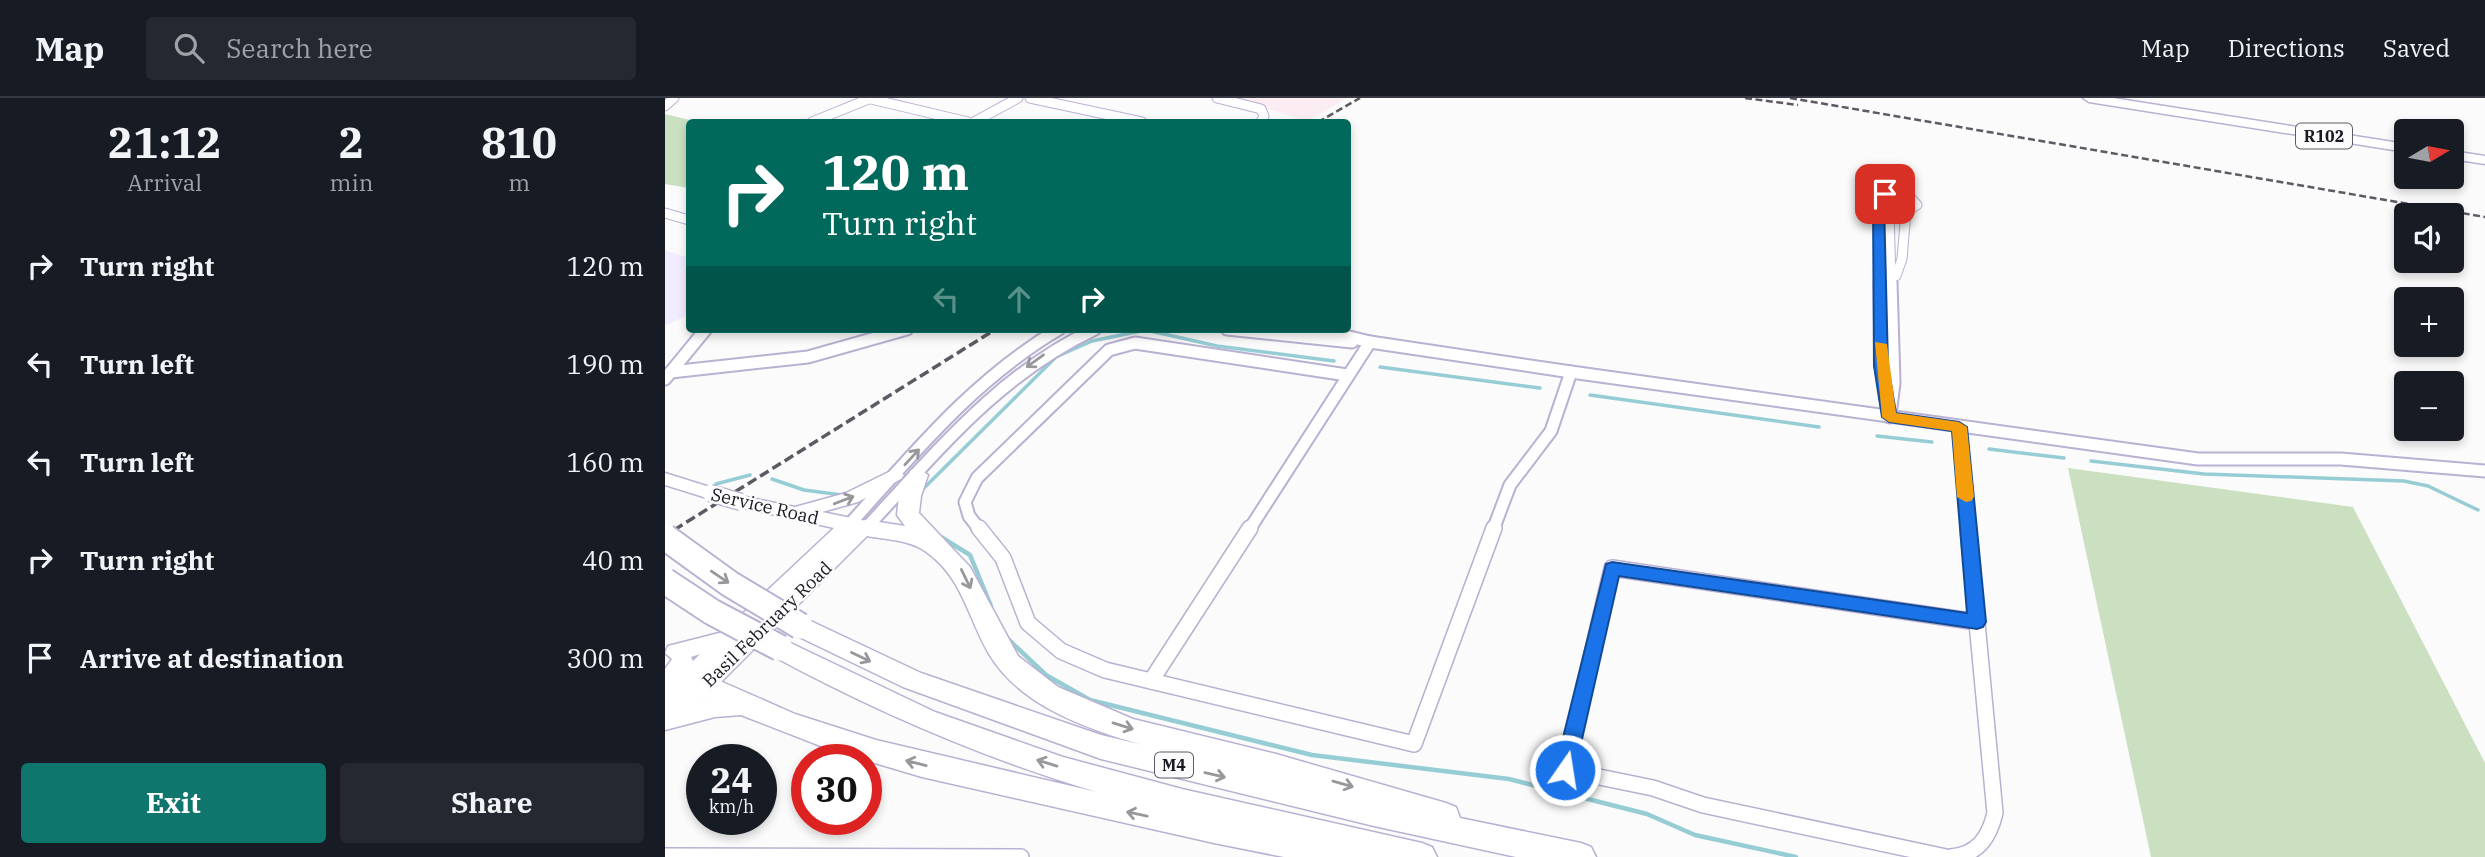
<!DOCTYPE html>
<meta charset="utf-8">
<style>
:root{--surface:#171b24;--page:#242831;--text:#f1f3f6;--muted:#9ea1a6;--line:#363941;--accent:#0f766e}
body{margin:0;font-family:"IBM Plex Serif",serif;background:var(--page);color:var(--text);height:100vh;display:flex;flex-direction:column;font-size:26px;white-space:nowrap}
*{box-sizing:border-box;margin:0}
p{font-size:23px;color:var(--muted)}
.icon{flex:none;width:38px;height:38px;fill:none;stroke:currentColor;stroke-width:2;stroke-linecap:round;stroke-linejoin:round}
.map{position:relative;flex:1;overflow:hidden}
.details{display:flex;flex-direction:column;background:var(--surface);width:665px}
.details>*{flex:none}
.hud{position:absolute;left:21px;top:21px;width:665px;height:214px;border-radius:7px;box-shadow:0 4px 10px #0003;background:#00695c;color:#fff;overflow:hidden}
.needle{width:46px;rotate:80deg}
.controls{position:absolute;left:1729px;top:21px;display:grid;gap:14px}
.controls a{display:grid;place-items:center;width:70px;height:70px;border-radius:7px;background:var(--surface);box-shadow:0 4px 10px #0003;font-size:35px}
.speed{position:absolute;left:21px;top:646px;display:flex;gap:14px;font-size:35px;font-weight:700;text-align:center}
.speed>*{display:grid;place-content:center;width:91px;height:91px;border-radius:50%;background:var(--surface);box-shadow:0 4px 10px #0003;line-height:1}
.speed small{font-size:18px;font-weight:400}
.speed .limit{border:10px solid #d22;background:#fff;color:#111}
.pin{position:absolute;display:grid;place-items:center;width:60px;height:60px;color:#fff;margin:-30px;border-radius:14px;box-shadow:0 4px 10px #0006}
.me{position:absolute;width:77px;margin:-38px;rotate:13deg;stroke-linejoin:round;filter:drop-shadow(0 0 5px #0008)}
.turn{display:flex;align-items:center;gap:24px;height:147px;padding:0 21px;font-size:32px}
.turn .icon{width:91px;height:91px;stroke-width:2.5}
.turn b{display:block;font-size:49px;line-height:60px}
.lanes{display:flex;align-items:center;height:66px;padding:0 21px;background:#0003;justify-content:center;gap:35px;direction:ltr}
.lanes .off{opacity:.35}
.eta{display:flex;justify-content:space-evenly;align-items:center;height:119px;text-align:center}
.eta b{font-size:42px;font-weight:700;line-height:49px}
.primary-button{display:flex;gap:14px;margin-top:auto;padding:14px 21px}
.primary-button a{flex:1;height:80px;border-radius:7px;background:var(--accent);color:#fff;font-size:28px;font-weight:700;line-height:80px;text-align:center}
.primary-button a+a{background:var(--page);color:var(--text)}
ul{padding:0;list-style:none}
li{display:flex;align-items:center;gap:21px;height:98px;padding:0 21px}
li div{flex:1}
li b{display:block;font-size:26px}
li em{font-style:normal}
header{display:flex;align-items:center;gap:42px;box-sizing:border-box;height:98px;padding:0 35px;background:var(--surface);border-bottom:2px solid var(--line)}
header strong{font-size:33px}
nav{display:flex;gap:38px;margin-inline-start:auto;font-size:24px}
.search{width:490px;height:63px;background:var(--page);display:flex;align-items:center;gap:18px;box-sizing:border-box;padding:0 24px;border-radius:7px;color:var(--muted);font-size:26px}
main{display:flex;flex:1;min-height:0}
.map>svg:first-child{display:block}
.industrial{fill:#fcedf3}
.built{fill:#f2edfe}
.green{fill:#cae0c1}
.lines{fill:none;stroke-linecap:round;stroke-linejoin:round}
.stream-far1{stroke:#96cdd5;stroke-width:3.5}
.stream{stroke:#96cdd5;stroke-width:4.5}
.street-far2-casing{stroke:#bab0d2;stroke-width:11}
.street-far1-casing{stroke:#bab0d2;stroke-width:15}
.street-casing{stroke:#bab0d2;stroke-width:18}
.secondary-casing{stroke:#bab0d2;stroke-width:3}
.highway-casing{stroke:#bab0d2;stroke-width:3}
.street-far2{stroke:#fff;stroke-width:9}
.street-far1{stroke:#fff;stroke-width:11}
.street{stroke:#fff;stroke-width:15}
.secondary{fill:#fff;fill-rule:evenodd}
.highway{fill:#fff;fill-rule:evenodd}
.rail-far2{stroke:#5d5a63;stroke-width:2.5;stroke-dasharray:7 3.5;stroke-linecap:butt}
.rail-far1{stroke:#5d5a63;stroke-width:3.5;stroke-dasharray:10 4.5;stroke-linecap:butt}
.rail{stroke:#5d5a63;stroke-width:4.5;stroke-dasharray:13 6;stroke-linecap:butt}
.secondary-bridge-casing{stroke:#bab0d2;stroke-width:19;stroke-linecap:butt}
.highway-bridge-casing{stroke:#bab0d2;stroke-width:29;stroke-linecap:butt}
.secondary-bridge{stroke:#fff;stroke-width:16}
.highway-bridge{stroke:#fff;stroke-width:25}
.oneway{stroke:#98979c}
.route{fill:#1a73e8;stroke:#114b97;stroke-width:2}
.slow{fill:#f59e0b}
.labels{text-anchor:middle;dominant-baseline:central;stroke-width:5;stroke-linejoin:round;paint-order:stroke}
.shield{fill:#fbfbfb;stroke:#5e5b64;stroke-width:2}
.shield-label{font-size:16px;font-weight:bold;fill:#1b1723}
.street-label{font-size:18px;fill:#1b1723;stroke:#fbfbfb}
</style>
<header>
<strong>Map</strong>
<div class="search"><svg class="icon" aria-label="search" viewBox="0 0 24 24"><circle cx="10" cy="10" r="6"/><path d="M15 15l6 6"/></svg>Search here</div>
<nav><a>Map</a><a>Directions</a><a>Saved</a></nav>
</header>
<main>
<section class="details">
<div class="eta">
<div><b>21:12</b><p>Arrival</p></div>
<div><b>2</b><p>min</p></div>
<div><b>810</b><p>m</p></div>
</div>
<ul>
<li><svg class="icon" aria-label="right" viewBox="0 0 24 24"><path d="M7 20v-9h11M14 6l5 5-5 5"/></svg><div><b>Turn right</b></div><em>120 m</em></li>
<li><svg class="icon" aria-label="left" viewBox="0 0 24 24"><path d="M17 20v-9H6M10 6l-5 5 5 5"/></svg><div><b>Turn left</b></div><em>190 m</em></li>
<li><svg class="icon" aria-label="left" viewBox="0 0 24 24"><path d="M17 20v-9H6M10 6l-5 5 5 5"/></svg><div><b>Turn left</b></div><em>160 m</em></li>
<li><svg class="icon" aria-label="right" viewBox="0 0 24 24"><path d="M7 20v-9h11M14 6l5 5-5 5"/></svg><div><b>Turn right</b></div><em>40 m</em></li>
<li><svg class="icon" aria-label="arrive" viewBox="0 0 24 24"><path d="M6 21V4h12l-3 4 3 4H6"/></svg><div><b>Arrive at destination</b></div><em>300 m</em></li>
</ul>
<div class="primary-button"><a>Exit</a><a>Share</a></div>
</section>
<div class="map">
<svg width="1820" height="759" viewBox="0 0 1820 759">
<rect width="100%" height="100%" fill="#fbfbfb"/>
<!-- industrial -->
<polygon class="industrial" points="564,0 683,0 642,23"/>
<!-- built -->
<polygon class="built" points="0,152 24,160 24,216 0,228"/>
<!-- green -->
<g class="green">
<polygon points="0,16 33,24 24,24 24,90 0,86"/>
<polygon points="1403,370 1688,409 1820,665 1820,759 1486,759"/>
</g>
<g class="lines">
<!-- stream-far1 -->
<g class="stream-far1">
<polyline points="715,269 875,290"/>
<polyline points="925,297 1154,329"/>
<polyline points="1212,338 1267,344"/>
<polyline points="1324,351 1399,360"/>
<polyline points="1426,363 1539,376 1739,383 1763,388 1813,412"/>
<polyline points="107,381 139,392 177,397"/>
<polyline points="51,386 85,377"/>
<polyline points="258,391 391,259 427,243 481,232 552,248 669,263"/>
</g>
<!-- stream -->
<g class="stream">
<polyline points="276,439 305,457 326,508"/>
<polyline points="344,542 381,577 425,602 647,657 844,681 982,716 1030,737 1131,759"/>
</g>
<defs>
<g id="street-far2">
<polyline points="202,0 303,24"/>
<polyline points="365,0 477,24"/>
<polyline points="552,0 596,11 599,18 596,24"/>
<polyline points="0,8 9,0"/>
<polyline points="147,24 206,0"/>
<polyline points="309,24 353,0"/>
<path d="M1220,96L1244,98L1252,107C1239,117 1225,114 1214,103Z"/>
<polyline points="1214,103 1215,186"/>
<polyline points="1224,111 1226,186"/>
<polyline points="0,115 24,122"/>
<polyline points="1231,178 1237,161 1241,113"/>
</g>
<g id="street-far1">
<polyline points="1215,184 1216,268 1224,319"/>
<polyline points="562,231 687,244"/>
<polyline points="652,231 705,244 906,274 1533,361 1676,361 1820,373"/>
<polyline points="6,274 143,259 242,231"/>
<polyline points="0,281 41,231"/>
<polyline points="1226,309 1229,285 1226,184"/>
<polyline points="1294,329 1304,432"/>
<path d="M184,427C249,355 309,281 394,231"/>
<path d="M201,430C273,353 333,277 430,231"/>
<polyline points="315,432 304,418 300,404 312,380 444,252 470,245 682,277"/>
<polyline points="584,432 705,244"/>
<polyline points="828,432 845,387 886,333 906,274"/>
</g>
<g id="street">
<polyline points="314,430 338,460 363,525 396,553 440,572 749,646 829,430"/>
<polyline points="486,583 585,430"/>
<polyline points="0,758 356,759"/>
<polyline points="1281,759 1038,707 988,690 900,672 947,470 1312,524"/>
<path d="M1286,759C1313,756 1324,740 1330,715L1303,430"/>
</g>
<g id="secondary">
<path d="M230,371L239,377L236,381L193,404L157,414L201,423L208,425L210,430L47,593L8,627L0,629V571L7,561L0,555L3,548L58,534L169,430L70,408L67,404L70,400L76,398L130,409L181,395ZM35,556L28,563L26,559Z"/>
<polygon points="0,375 51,391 54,395 45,401 0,387"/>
</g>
<g id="highway">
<polygon points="1418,0 1448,0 1741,46 1741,54 1424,4"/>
<polygon points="1787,53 1820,58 1820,66 1787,61"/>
<path d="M253,370L263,377L256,398L254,415L305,469L353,558L393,589L468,621L611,656L781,705L791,709L795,720L916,745L926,749L931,759H851L709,728L436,661L238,589L126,535L123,528L126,521L135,518L256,575L436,637L478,647C422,631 355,608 324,556C303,520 297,478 260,453C241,440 215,442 193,436L190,430L193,424L201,422L240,428L232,417L234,398L246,372Z"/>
<path d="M115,540L270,614L398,659L517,691L757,745L767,749L772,759H619L549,745L257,679L166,652L76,617L50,619L0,632V610L40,600L30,595L26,587L30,579L39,576L130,616L211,642L432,694C318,660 211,614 106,557L103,550L106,543Z"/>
</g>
</defs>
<!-- street-far2 casing -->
<use href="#street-far2" class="street-far2-casing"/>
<!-- street-far1 casing -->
<use href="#street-far1" class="street-far1-casing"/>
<!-- street casing -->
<use href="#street" class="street-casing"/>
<!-- secondary casing -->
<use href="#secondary" class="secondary-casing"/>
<!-- highway casing -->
<use href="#highway" class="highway-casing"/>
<!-- street-far2 -->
<use href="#street-far2" class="street-far2"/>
<!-- street-far1 -->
<use href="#street-far1" class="street-far1"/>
<!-- street -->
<use href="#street" class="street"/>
<!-- secondary -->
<use href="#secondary" class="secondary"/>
<!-- highway -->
<use href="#highway" class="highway"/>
<!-- rail-far2 -->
<g class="rail-far2">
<polyline points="1080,0 1133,7"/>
<polyline points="1125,0 1820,119"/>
<polyline points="653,24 695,0"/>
</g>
<!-- rail-far1 -->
<polyline class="rail-far1" points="9,432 331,231"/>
<!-- rail -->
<polyline class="rail" points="0,437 13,430"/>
<defs>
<polyline id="secondary-bridge" points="45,395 76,404"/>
<g id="highway-bridge">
<polyline points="0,439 65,486 135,528"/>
<polyline points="0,483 47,514 115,550"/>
</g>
</defs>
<!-- secondary-bridge casing -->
<use href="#secondary-bridge" class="secondary-bridge-casing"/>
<!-- highway-bridge casing -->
<use href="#highway-bridge" class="highway-bridge-casing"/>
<!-- secondary-bridge -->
<use href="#secondary-bridge" class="secondary-bridge"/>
<!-- highway-bridge -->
<use href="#highway-bridge" class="highway-bridge"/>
</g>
<!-- one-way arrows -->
<defs><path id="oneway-shaft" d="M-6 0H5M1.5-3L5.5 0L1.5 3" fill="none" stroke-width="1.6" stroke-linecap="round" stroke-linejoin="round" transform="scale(1.75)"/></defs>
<g class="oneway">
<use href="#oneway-shaft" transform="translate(370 263) rotate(144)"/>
<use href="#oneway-shaft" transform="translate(247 359) rotate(-47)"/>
<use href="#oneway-shaft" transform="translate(179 402) rotate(-21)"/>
<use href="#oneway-shaft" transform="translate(55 479) rotate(34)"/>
<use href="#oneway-shaft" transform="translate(301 481) rotate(64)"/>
<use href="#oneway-shaft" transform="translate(196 559) rotate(26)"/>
<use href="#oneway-shaft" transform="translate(458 628) rotate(17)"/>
<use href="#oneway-shaft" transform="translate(251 665) rotate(-166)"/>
<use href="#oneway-shaft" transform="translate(382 665) rotate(-163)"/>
<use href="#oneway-shaft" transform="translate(550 677) rotate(13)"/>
<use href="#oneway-shaft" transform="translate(678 686) rotate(16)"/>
<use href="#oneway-shaft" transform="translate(472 716) rotate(-168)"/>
</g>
<!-- route -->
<polygon class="route" points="1217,94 1226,96 1219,104 1223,268 1231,315 1294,324 1302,329 1321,524 1318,529 1312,531 954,478 910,672 907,678 900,681 893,678 890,672 941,466 947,464 1302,515 1287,333 1224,324 1217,319 1209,268 1208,103"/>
<!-- slow -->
<polygon class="slow" points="1210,244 1222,246 1231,315 1294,324 1302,329 1309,399 1306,403 1301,404 1292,399 1287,333 1224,324 1217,319"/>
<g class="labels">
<!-- shield labels -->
<g class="shield">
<rect x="1631" y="25.5" width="56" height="25" rx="5"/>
<rect x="490" y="654.5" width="38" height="25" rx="5"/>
</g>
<g class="shield-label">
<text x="1659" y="38">R102</text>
<text x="509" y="667">M4</text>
</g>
<!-- street labels -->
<g class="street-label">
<text transform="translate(100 408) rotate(13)">Service Road</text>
<text transform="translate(102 526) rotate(-44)">Basil February Road</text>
</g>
</g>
</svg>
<div class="controls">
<a><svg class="needle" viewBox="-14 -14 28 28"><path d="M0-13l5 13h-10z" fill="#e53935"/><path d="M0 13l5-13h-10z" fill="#9ea1a6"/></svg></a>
<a><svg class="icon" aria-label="sound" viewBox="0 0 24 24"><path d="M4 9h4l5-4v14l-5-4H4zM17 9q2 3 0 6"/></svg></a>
<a>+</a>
<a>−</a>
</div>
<div class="speed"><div>24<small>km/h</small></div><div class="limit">30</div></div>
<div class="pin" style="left:1220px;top:96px;background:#d93025"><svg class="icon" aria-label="arrive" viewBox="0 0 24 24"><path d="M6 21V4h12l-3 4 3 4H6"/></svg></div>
<svg class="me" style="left:900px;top:672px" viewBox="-20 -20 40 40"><circle r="17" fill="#1a73e8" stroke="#fff" stroke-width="3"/><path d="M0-11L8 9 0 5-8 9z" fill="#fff"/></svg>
<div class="hud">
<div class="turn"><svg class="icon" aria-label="right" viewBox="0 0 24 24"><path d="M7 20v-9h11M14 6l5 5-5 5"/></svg><div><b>120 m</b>Turn right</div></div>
<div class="lanes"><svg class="icon off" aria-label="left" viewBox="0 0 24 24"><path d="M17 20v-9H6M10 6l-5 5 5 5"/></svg><svg class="icon off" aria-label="ahead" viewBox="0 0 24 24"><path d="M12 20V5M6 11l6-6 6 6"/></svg><svg class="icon" aria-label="right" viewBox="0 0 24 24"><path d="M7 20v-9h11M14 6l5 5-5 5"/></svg></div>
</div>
</div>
</main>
